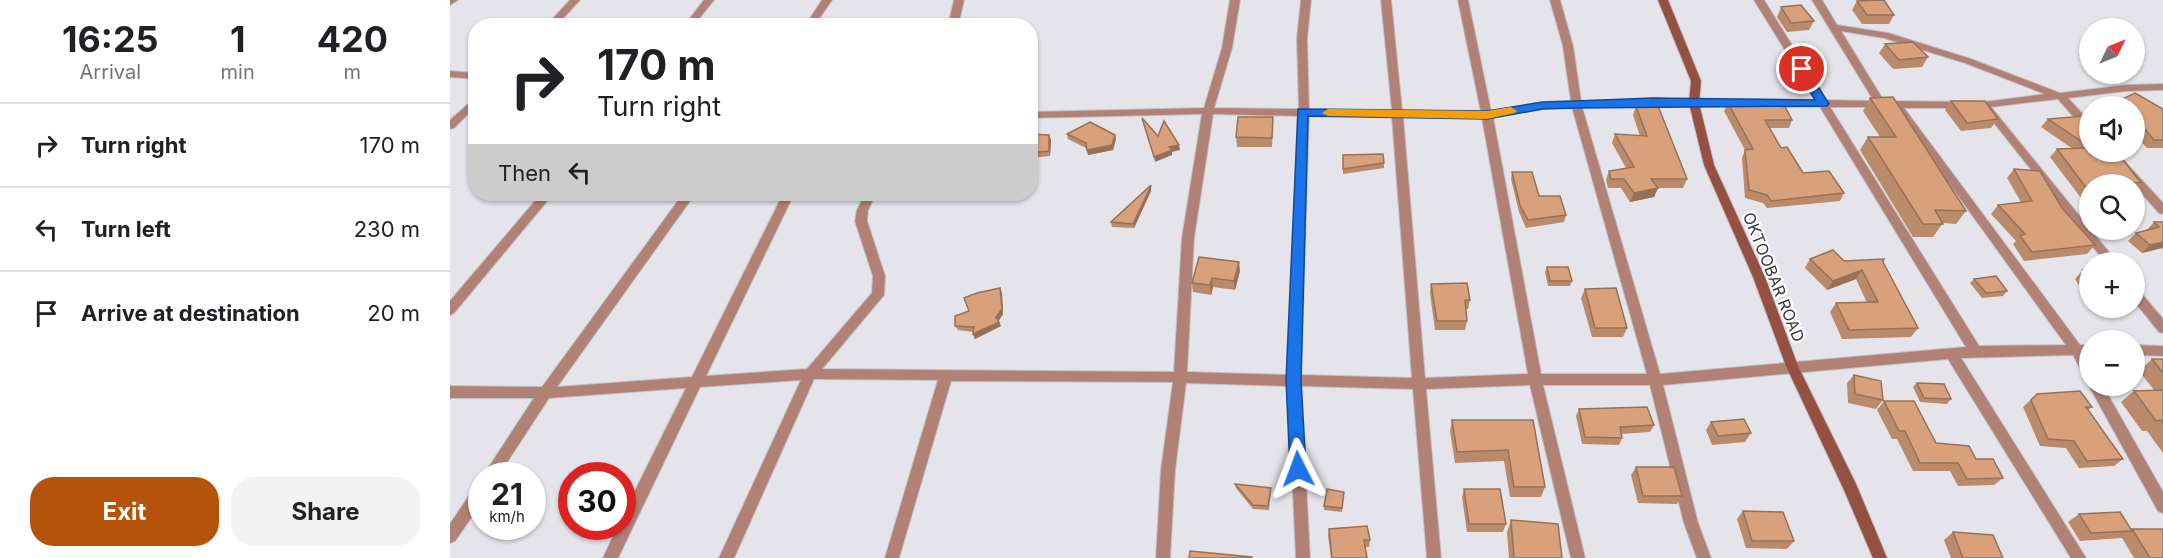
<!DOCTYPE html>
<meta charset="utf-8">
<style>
:root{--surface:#fff;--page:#f2f2f2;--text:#202124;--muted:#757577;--line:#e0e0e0;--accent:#b45309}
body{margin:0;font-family:Inter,sans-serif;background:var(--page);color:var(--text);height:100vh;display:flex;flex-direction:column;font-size:22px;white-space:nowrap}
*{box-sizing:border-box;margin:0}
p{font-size:20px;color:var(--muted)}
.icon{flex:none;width:33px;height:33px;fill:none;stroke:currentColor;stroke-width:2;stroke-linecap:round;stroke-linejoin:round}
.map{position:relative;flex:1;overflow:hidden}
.sheet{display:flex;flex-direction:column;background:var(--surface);width:450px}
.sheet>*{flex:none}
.hud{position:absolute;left:18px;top:18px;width:570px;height:183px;border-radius:24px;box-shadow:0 2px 4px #0004;background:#fff;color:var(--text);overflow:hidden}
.needle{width:39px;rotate:47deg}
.tools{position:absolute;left:1629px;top:18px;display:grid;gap:12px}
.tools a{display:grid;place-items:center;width:66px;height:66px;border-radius:50%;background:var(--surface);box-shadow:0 2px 4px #0004;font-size:30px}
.speed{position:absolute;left:18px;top:462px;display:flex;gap:12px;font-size:30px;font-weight:700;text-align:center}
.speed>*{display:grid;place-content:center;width:78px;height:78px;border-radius:50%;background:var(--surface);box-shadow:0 2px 4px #0004;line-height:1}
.speed small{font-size:15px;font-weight:400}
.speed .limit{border:9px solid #d22;background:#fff;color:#111}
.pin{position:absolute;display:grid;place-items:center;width:51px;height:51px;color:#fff;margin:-26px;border:3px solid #fff;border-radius:50%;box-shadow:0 2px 6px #0007}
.me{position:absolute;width:66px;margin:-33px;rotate:357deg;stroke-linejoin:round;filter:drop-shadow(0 0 4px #0008)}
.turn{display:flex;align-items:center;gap:21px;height:126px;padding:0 30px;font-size:27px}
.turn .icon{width:78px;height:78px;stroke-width:2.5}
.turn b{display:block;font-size:42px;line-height:51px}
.then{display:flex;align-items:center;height:57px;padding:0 30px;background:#0003;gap:12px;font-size:22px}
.eta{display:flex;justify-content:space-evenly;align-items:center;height:102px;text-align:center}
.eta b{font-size:36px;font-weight:700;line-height:42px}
.action{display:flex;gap:12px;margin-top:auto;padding:12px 30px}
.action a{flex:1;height:69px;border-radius:24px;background:var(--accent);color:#fff;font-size:24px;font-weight:700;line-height:69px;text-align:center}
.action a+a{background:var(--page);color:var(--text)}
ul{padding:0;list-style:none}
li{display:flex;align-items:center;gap:18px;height:84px;padding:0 30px;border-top:2px solid var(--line)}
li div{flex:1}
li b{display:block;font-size:22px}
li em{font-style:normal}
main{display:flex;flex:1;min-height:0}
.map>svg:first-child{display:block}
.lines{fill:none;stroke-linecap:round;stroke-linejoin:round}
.street-casing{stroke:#c1c1c7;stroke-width:2}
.secondary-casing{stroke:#c1c1c7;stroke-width:2}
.street{fill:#b28176;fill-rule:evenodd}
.secondary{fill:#965041;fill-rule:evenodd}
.wall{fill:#ba8a6b}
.shaded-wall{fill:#977157}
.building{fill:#d8a17c;stroke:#977157;stroke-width:1.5}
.route{fill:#1a73e8;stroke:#114b97;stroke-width:1.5}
.slow{fill:#f59e0b}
.labels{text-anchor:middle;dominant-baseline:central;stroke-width:4.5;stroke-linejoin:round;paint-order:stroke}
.street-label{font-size:16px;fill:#373739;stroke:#fff}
</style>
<main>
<section class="sheet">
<div class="eta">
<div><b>16:25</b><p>Arrival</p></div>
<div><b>1</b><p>min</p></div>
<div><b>420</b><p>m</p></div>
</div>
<ul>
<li><svg class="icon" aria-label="right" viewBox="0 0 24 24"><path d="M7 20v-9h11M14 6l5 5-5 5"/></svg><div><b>Turn right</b></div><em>170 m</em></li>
<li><svg class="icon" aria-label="left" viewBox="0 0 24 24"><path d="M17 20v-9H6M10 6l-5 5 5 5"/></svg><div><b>Turn left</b></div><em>230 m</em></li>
<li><svg class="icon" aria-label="arrive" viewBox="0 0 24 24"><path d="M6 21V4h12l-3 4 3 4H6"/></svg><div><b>Arrive at destination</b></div><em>20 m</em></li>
</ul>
<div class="action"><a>Exit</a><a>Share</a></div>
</section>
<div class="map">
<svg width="1713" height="558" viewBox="0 0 1713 558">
<rect width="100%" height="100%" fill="#e4e4ea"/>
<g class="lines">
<defs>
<g id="street">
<polygon points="0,0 8,0 0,5"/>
<polygon points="120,0 130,0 106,26 96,26"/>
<polygon points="254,0 264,0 243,26 234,26"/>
<polygon points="372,0 382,0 364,26 355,26"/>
<polygon points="504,0 514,0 508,26 498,26"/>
<path d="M780,0H790L782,48L764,108L849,109L847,39L851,0H861L857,39L859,109L942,110L931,0H941L952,110L1031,112L1008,0H1018L1041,111L1093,102L1121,101L1113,46L1100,0H1110L1123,46L1131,101L1202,99L1366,100L1304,0H1314L1376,100L1424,101L1362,0H1372L1387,25L1438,33L1521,59L1610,93L1677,85L1713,84V90L1677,91L1618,98L1640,122V132L1636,131L1608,99L1541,107L1667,262H1655L1532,108H1454L1630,345H1640V355H1637L1640,360V378L1635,377L1623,355L1511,358L1636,558H1621L1498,359L1213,385L1248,523L1261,558H1247L1234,523L1200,385H1093L1135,558H1121L1080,385L976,389L991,558H977L963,389L851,386L860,558H846L838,386L736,383L725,470L720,558H706L711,470L723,382L501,381L449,558H435L488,380L364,379L284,558H269L351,380L250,387L168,558H153L168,526H172V517L236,388L99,398L48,476H33L84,398H0V386L92,387L233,194H245L107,387L242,377L333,194H344L256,376L357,369L422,293L423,276L405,221L407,210L415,194H426L418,210L417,221L435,276L434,295L372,369L724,372L732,238L752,114L580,118V112L754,108L772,48ZM1391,31L1434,38L1515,63L1595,94L1534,102L1434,101ZM1202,105L1370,107L1516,347L1210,374L1132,107ZM1122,107L1197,374H1091L1043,117L1093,108ZM1380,107H1444L1616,345L1529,346ZM763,114L848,116L838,375L737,372L744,238ZM859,116L942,117L962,378L851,375ZM953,117L1032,118L1078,374L975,378Z"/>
<polygon points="0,71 26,73 26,79 0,77"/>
<polygon points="26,97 26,106 4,128 0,129 0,120"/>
<polygon points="1655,152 1666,152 1713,203 1713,214 1709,213"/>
<polygon points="91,194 103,194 4,313 0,315 0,301"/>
<polygon points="1684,287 1688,289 1713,319 1713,333 1709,332 1684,301"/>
<polygon points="1684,345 1713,346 1713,356 1684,355"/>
<polygon points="1639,386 1653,386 1713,492 1713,513 1708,511"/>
<polygon points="32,483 32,502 5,541 0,543 0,524 27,484"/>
</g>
<polygon id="secondary" points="1208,0 1218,0 1251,81 1249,103 1264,165 1315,277 1348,366 1406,484 1437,558 1423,558 1394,490 1336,366 1303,277 1254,165 1239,103 1241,81"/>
</defs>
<!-- street casing -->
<use href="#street" class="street-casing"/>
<!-- secondary casing -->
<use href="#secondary" class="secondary-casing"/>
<!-- street -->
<use href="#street" class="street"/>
<!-- secondary -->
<use href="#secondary" class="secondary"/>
</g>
<!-- wall -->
<g class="wall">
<polygon points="1407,1 1444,15 1439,24 1412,24 1402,10"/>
<polygon points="1331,7 1364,21 1359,30 1337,32 1327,17"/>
<polygon points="1435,44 1478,57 1472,67 1443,69 1429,53"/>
<polygon points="1420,98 1516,211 1506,224 1493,223 1483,237 1463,237 1410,150 1418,137 1430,137 1413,111"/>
<polygon points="1670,100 1713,109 1713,148 1697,148 1684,134 1684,106 1665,106"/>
<polygon points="1304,101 1342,120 1339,128 1320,128 1331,148 1353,173 1394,193 1390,201 1317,208 1313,203 1295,198 1292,158 1295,150 1274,111 1278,103 1302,105"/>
<polygon points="1501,101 1548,119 1541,128 1511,131 1495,110"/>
<polygon points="1186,106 1237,179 1233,188 1208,188 1204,197 1180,202 1171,188 1158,188 1156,180 1159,171 1176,168 1162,143 1165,134 1190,136 1183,115"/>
<polygon points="1598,119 1640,122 1640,152 1691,183 1684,189 1684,184 1640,184 1640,198 1631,198 1600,157 1607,149 1623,149 1591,127"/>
<polygon points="823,127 822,147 787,147 786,137"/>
<polygon points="580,134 599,135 601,140 600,156 580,158"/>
<polygon points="617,134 665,135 666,139 663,150 638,155 636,148 618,139"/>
<polygon points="893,155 934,163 934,168 893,174"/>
<polygon points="1564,169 1612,208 1645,245 1637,254 1574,261 1563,244 1566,241 1541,214 1548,205 1571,202 1557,178"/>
<polygon points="1062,172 1089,196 1116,215 1114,222 1076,228 1069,212 1061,179"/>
<polygon points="701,186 701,191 684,228 662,227 661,222"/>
<polygon points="1704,222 1713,222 1713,250 1712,248 1692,253 1678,241 1686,233 1696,231"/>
<polygon points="1360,259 1433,262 1468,328 1461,337 1392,339 1380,312 1386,303 1417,303 1406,279 1377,290 1355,268"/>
<polygon points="1097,267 1122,281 1120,286 1098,286 1095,272"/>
<polygon points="1633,270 1640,270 1640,303 1625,279"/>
<polygon points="790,271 785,290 763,287 761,295 743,292 742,283"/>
<polygon points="1524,279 1557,291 1553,296 1532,298 1520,283"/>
<polygon points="981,284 1020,300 1018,309 1016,309 1017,321 1015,330 985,330 980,293"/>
<polygon points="1135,289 1177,328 1173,337 1142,337 1131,298"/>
<polygon points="552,293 553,314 548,321 551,326 525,339 523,334 524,332 508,330 505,326 519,311"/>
<polygon points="1702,359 1713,359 1713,453 1697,431 1692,431 1671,402 1684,391 1704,390 1689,371"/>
<polygon points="1404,375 1433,400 1426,409 1398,403 1397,383"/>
<polygon points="1467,383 1501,399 1497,404 1470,402 1463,387"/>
<polygon points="1587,394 1642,407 1638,410 1673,459 1664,466 1629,468 1616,448 1590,446 1573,407"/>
<polygon points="1434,401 1486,443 1526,459 1553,478 1544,485 1508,486 1500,471 1463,471 1447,439 1442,439 1427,410"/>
<polygon points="1129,409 1204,425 1200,432 1171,434 1172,438 1169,445 1132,444 1126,416"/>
<polygon points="1002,420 1083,420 1095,487 1091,497 1060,497 1054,461 1005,463 1000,431"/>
<polygon points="1261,422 1301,433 1295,442 1262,445 1256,430"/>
<polygon points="1186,467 1232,496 1227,504 1188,503 1181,475"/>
<polygon points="785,484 821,488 819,510 803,509 786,488"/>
<polygon points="1014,489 1056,524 1053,532 1017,532 1012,497"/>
<polygon points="894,492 892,512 874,510 874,506"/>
<polygon points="1293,511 1344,541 1337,549 1296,548 1287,519"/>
<polygon points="1629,514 1681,530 1682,529 1713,558 1684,558 1672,538 1630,541 1618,522"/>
<polygon points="1061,520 1112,558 1059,558 1057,532"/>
<polygon points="879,529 920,540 919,547 915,547 917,558 881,558 878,536"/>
<polygon points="1503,532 1553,558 1501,558 1494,540"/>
</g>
<!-- shaded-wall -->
<g class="shaded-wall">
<polygon points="599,135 601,140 600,156 599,151"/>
<polygon points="665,135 666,139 663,150 638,155 637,150"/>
<polygon points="729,145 730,150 722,152 722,155 705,162 704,157 719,147"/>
<polygon points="701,186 701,191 684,228 683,224"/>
<polygon points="1208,188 1204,197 1180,202 1184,193"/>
<polygon points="1713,242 1713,247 1712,248 1692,253 1700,245"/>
<polygon points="789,262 790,271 785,290 784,281"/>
<polygon points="1412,270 1406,279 1377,290 1383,281"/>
<polygon points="762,278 763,287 761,295 760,285"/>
<polygon points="550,288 552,293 553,314 548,322 546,317"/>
<polygon points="549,322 551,326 525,339 523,334"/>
</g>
<!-- building -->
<g class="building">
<polygon points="1434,0 1444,15 1417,15 1407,1"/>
<polygon points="1351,5 1364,21 1341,23 1331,7"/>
<polygon points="1463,42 1478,57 1449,60 1435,44"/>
<polygon points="1685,93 1713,109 1713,140 1704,140 1684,116 1684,106 1676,106 1670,100"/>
<polygon points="1443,97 1516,211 1485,210 1493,224 1473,224 1418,137 1446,137 1420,98"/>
<polygon points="1304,101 1332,101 1342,120 1315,120 1331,148 1337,147 1353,173 1379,171 1394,193 1321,201 1317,195 1299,190 1295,150 1303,149 1278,103 1306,105"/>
<polygon points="1501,101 1535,101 1548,119 1517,123"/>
<polygon points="1186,106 1208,106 1237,179 1201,179 1208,188 1184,193 1174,179 1161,179 1159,171 1184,167 1165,134 1197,136"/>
<polygon points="1634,116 1640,122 1640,147 1598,119"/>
<polygon points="788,117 823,117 822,138 786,137"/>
<polygon points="692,118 708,136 714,121 729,145 719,147 722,150 704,157"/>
<polygon points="640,122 665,135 662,145 637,150 636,143 617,134"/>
<polygon points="580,134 599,135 599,151 580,153"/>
<polygon points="1640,148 1640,152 1667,152 1691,183 1660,181 1663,184 1640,184 1640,190 1638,190 1607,149"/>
<polygon points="933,154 934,163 893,169 893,155"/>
<polygon points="1564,169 1590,171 1612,208 1645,245 1582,252 1570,236 1575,234 1548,205 1582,201"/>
<polygon points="1062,172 1082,172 1089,196 1110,196 1116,215 1078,220 1070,205"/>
<polygon points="700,186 701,186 683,224 661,222"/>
<polygon points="1704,222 1713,222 1713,242 1700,245 1686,233 1709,227"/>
<polygon points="1383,250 1394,261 1434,259 1433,262 1468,328 1399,330 1386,303 1428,302 1412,270 1383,281 1360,259"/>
<polygon points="749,257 789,262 784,281 762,278 760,285 742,283"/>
<polygon points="1097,267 1118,267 1122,281 1100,281"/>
<polygon points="1633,270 1640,270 1640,279"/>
<polygon points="1546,276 1557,291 1536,293 1524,279"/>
<polygon points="1017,283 1020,300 1015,300 1017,321 987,321 981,284"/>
<polygon points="550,288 552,309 546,317 549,322 523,334 524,327 505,326 505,316 519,311 514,298 527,293"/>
<polygon points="1166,288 1177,328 1145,328 1135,289"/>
<polygon points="1702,359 1713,359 1713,373"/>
<polygon points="1404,375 1431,381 1433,400 1405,394"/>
<polygon points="1467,383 1494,384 1501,399 1474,398"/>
<polygon points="1713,390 1713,423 1711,420 1706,421 1684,391"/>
<polygon points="1630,391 1642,407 1636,407 1673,459 1637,461 1624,441 1598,439 1581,400 1587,394"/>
<polygon points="1434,401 1464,401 1486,443 1519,446 1526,459 1543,459 1553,478 1517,479 1508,463 1470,463 1455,431 1449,431"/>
<polygon points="1197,407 1204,425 1170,427 1172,438 1135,437 1129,409"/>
<polygon points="1294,419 1301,433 1268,436 1261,422"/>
<polygon points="1002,420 1083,420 1095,487 1064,487 1058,450 1007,452"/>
<polygon points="1186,467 1224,467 1232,496 1193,496"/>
<polygon points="785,484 821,488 818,506 803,505"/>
<polygon points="877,489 894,492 892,508 874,506"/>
<polygon points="1014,489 1050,489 1056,524 1019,524"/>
<polygon points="1293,511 1333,512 1344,541 1302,541"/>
<polygon points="1670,512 1682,531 1641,533 1629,514"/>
<polygon points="1061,520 1108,524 1112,558 1064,558"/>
<polygon points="917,526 920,540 914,540 917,558 882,558 879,529"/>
<polygon points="1682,529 1713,529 1713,558 1700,558"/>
<polygon points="1503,532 1543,535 1553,558 1513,558"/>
<polygon points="740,551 802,557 802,558 739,558"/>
</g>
<!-- route -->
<polygon class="route" points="1352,66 1357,69 1379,104 1377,106 1126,108 1093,109 1037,119 858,116 851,380 856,469 854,474 848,476 843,474 840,469 836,380 848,109 1037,111 1093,102 1126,101 1202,98 1365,100 1346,69"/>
<!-- slow -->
<polygon class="slow" points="1061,107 1067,111 1065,113 1037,119 878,116 872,113 878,109 1037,111"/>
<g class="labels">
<!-- street labels -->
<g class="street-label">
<text transform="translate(1324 277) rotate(68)">OKTOOBAR ROAD</text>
</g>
</g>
</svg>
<div class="tools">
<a><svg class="needle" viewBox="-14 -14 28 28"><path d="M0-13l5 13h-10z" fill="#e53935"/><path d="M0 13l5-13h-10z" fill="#757577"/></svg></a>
<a><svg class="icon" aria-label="sound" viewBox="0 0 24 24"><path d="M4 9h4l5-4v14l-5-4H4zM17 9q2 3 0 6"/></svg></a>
<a><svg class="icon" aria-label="search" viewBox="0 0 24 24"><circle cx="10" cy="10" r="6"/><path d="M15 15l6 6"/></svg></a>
<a>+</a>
<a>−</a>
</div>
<div class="speed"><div>21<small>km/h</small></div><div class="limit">30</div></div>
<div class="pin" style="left:1352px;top:69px;background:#d93025"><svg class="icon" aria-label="arrive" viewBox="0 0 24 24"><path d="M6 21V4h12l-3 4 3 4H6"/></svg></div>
<svg class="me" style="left:848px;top:469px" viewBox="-20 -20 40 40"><path d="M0-17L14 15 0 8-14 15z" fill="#1a73e8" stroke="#fff" stroke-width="4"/></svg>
<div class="hud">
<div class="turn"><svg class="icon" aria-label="right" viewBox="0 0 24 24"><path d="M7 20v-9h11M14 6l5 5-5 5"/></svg><div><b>170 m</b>Turn right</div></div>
<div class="then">Then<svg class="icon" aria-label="left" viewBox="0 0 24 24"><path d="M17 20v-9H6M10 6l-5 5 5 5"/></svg></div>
</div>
</div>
</main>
